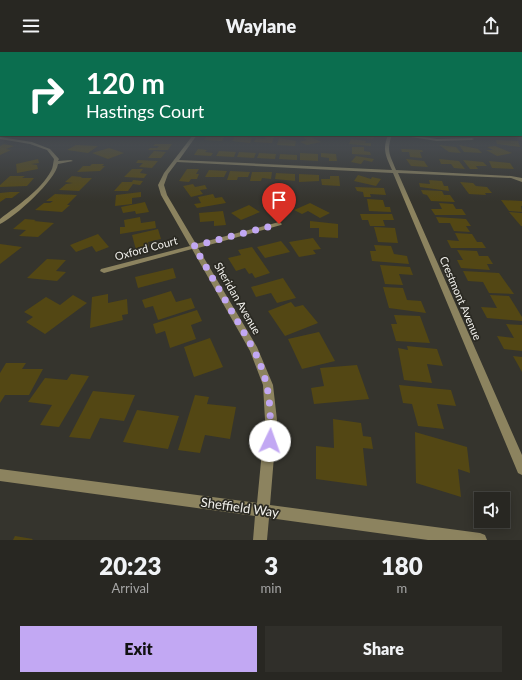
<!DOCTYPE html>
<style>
:root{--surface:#282722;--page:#302f2a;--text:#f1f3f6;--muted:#a5a5a5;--line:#444440;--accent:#c2a8f3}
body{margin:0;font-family:Lato,sans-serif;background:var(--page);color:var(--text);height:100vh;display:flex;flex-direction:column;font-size:15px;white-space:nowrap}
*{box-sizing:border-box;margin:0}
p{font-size:13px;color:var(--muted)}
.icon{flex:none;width:22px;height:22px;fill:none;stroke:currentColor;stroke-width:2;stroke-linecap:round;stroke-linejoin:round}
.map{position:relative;height:488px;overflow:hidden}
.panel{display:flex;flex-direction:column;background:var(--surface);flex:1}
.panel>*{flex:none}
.guide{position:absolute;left:0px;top:0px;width:522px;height:84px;box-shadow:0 2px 10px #0003,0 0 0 1px var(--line);background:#0b6e4f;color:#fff;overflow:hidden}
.tools{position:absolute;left:474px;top:440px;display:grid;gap:8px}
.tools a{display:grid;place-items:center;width:36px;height:36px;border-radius:0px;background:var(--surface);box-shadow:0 2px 10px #0003,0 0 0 1px var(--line);font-size:20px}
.pin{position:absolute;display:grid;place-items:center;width:34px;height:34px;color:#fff;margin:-41px -17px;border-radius:50% 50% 50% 0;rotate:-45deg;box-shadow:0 0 4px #0007}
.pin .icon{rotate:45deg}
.me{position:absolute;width:44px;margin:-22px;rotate:3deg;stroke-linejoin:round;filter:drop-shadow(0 0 3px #0008)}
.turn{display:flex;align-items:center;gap:14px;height:84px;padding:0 20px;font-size:18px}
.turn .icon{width:52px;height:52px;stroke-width:2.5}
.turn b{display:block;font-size:28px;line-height:34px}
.eta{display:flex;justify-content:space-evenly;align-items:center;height:68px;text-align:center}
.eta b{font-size:24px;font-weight:800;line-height:28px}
.primary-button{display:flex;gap:8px;margin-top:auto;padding:8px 20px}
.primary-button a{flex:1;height:46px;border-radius:0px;background:var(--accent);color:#111;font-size:16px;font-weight:800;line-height:46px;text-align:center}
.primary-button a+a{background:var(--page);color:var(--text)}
header{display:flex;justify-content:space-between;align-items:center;height:52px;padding:0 20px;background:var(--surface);font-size:18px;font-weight:800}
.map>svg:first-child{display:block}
.building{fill:#534714}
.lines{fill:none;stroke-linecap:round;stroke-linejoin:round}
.minor{fill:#8c835f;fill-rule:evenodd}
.route{stroke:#c2a8f3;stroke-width:7;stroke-dasharray:0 12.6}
.labels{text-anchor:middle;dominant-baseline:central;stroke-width:3.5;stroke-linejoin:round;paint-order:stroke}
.street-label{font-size:11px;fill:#f2f1ed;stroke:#2b2a23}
.near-street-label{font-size:13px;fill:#f2f1ed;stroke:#2b2a23}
</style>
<header><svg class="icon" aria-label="menu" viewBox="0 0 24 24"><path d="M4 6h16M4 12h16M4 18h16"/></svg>Waylane<svg class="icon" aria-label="share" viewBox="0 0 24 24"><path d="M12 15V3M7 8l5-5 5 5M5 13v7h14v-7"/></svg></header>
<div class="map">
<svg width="522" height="488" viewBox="0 0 522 488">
<rect width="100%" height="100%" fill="#35342d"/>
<!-- building -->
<g class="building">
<polygon points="225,83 222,89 204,88 207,84"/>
<polygon points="236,83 244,83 243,85 252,86 250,91 232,89"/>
<polygon points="355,83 366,83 374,85 373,87 354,85"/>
<polygon points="266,84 274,84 272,91 254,90 256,86 265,87"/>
<polygon points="309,84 321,90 307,93 300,90 307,88 303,86"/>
<polygon points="279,86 296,89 295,94 277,93"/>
<polygon points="351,87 366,89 365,91 371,91 371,94 349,92"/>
<polygon points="496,88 518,89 520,95 497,92"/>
<polygon points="4,92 14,94 6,97 11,98 0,103 0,94"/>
<polygon points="155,92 172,92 168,98 148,98 150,96 157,96 159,94 153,94"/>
<polygon points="76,93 98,94 88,101 67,98"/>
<polygon points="439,93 456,95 461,101 449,100"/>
<polygon points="459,93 478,97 482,101 464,100"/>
<polygon points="495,94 512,101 497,104 486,98 493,98 487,95"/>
<polygon points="352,95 364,95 364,99 370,100 371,103 352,102"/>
<polygon points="109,96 124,101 108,107 92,101"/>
<polygon points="198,97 207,98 205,100 213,101 211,104 194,103"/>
<polygon points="401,97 422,98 423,100 420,100 422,106 410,105 409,100 402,100"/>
<polygon points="154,99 166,100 161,106 148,106"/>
<polygon points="219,99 236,100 234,105 216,104"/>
<polygon points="239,100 256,101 254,106 237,105"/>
<polygon points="259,101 276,102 275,107 257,106"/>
<polygon points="300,101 318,102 318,109 300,108"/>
<polygon points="321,101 336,102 337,109 329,109 329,106 321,105"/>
<polygon points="280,102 297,103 297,108 279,107"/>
<polygon points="356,104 374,107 372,110 364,108 361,112 351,110"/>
<polygon points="38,107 39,111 31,112 37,113 38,117 17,121 16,112"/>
<polygon points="406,107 424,109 428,115 411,114"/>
<polygon points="439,107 459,109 465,117 454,116 451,112 441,112"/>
<polygon points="138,108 158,109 152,116 139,115 143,111 136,111"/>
<polygon points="463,108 483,110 487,114 476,114 478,117 470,117"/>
<polygon points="489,109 510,111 514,117 492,116"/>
<polygon points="92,112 104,112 102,114 105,114 100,119 77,120 83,114 90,114"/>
<polygon points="132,117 143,117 140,121 147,122 144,126 124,125"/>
<polygon points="187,117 199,117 196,122 199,122 197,127 191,127 189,130 179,129"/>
<polygon points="209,118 227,119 224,125 205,125"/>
<polygon points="230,119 250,120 248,125 238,125 237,128 227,128"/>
<polygon points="252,120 272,120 271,127 262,126 261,129 250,129"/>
<polygon points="276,121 295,122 295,129 275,127"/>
<polygon points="299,122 319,123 319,129 299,130"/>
<polygon points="358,123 371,127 372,125 381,127 376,134 354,129"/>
<polygon points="10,124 25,124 22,126 34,126 27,134 0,135 0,133"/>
<polygon points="72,124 82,125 81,126 92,126 79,139 59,138 66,132 73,131 65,130"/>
<polygon points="330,124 339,124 340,134 322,133 321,127 330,127"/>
<polygon points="133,128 143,129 140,133 133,132 128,139 114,139 122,130 132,130"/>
<polygon points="429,128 442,129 444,134 448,134 449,139 420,135 419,131 430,132"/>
<polygon points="460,130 473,131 476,134 487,135 492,141 485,141 486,143 469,142"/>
<polygon points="193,132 195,135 205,133 207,137 200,138 203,142 191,145 183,134"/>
<polygon points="355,135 384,136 386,143 370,142 371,145 364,145 363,140 357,139"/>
<polygon points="421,138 442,139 444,143 450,143 455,150 431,149 427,143 423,142"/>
<polygon points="10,140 20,140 12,146 6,146 0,150 0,141"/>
<polygon points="141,140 141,145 132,146 132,152 115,154 116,143"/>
<polygon points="55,142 77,143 67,153 70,153 62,160 35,158 44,151 50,151 53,149 46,149"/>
<polygon points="213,142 215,146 222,145 226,151 197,156 194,152 201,151 198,145"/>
<polygon points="267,144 279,145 278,150 287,150 287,157 265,156"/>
<polygon points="367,147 383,148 385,155 390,155 391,160 369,159"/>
<polygon points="501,148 522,149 522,154 521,154 522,160 509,159"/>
<polygon points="145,150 149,160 136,162 135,159 123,161 121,155"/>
<polygon points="310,151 330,161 320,166 308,159 302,162 294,158"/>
<polygon points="439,151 453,152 456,157 462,157 466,163 435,163 431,157 442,157"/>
<polygon points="249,153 260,160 241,168 231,161"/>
<polygon points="223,159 226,173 214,174 214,169 200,170 199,161"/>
<polygon points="509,160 522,161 522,174 521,174"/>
<polygon points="360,162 392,162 394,168 383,168 385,174 370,174 368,168 362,168"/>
<polygon points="140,165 141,171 155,169 156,176 120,182 120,175 125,175 124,168"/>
<polygon points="436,165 466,167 471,174 466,174 470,180 454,179 450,171 439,171"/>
<polygon points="25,167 36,168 34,169 54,171 38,185 19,184 26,178 13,177"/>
<polygon points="310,169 338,172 338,186 319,185 319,176 310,176"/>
<polygon points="374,175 395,176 398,191 378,190"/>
<polygon points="158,177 161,187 148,190 149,195 136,198 132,183"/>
<polygon points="455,181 472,182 477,190 482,190 486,196 451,196 447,188 459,189"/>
<polygon points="98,182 109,195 96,200 92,194 76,200 70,193"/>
<polygon points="313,186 321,197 313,198 316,202 299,205 289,190"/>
<polygon points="281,189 290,200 265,206 257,195"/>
<polygon points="0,192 22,195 0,212"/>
<polygon points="374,193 391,194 394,202 407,204 409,212 372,209 370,199 376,199"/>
<polygon points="252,195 270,221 255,226 252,221 249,222 245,216 236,219 228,206 241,203 238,198"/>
<polygon points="457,198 477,199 479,204 488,204 493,212 487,212 490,218 461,216 457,208 463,208"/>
<polygon points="47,207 66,208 56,219 66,220 57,229 27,226"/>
<polygon points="380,213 410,215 413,223 399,222 403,233 385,232"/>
<polygon points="173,216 176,226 138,236 135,225"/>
<polygon points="463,219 499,221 514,242 489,241 483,230 468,229"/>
<polygon points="283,226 296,246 277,251 271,241 256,245 251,235"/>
<polygon points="383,235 403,236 407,248 421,249 426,261 389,256"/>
<polygon points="171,239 176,250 191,246 195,256 158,268 153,254 145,256 142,248"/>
<polygon points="108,242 108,251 127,247 128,262 122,263 123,268 90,276 92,245"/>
<polygon points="73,243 87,251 45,282 26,270 33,265 24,260 46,245 60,253"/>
<polygon points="490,243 509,244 522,265 522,269 487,266 481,255 497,256"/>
<polygon points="291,250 295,255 303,253 318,271 285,284 268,259"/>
<polygon points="197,258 202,269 191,273 196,287 170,296 165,279 156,282 153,272"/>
<polygon points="394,263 420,264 430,291 396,289 391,272 397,272"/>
<polygon points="506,272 522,273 522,299 504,297 497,284 514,286"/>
<polygon points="319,280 335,309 302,317 288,287"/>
<polygon points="210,286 223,315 194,325 184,295"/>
<polygon points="407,294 437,297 443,314 427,312 432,331 404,328 398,296 408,298"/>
<polygon points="513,304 522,305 522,320"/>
<polygon points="6,311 26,311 22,317 43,317 29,343 5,343 0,351 0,321"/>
<polygon points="357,313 369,347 314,352 311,336 324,334 320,316"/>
<polygon points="71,322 89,324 59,375 40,373 52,353 28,350 45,326 67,328"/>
<polygon points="399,333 451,338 456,354 437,352 444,377 418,374 412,352 403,351"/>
<polygon points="93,339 135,343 124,369 100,366 90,387 69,385"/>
<polygon points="195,343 209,345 207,352 236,355 230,387 205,383 200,401 178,398"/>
<polygon points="137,358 179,364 168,397 123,390"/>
<polygon points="333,367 361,371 363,384 371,385 373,397 363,396 367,434 316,427 316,394 334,396"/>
<polygon points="415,380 467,395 470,421 458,417 461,445 416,431"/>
<polygon points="15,484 33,487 32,488 13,488"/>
</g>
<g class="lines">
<!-- minor -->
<g class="minor">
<path d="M193,83H197L179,108L392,118C386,104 382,98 388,83H392C386,99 390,103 396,118L511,124L522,126V130L511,126L398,121L522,403V423L518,421L393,121L177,110L168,122L164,133L167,143L196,192L279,170L282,172L281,173L198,196L257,295L273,333L277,368L270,453L480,481L485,483L487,488H428L269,466L267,488H253L255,464L0,429V417L257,451L265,368L263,333L250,299L192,197L104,221L100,219L101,217L190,194L161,143L158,133L164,121Z"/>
<polygon points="398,83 409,83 437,87 472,86 474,87 472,88 437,89"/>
<path d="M0,85L32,90L50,97L59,107L58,109L71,108L73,109L58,112C56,128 14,166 0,172V167C18,153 40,139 51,119C53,116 53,111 54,107L47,98L30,92L0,87Z"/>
</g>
</g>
<!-- sky -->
<linearGradient id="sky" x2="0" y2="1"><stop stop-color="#1d1d19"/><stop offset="0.54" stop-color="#4b5057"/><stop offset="1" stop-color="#4b5057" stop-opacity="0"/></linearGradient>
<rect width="522" height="149" fill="url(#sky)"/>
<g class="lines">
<!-- route -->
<path class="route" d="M270,389C271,352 270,332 254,298L194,194L279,172"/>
</g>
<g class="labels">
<!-- street labels -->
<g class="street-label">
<text transform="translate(146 196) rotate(-15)">Oxford Court</text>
<text transform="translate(238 246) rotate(60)">Sheridan Avenue</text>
<text transform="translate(461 246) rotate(67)">Crestmont Avenue</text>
</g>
<!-- near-street labels -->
<g class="near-street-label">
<text transform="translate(240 455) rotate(8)">Sheffield Way</text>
</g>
</g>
</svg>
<div class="tools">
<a><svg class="icon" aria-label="sound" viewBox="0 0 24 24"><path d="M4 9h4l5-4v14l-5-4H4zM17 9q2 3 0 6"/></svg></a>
</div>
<div class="pin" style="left:279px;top:172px;background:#d93025"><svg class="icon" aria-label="arrive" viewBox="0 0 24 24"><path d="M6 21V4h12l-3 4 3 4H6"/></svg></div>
<svg class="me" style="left:270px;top:389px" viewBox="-20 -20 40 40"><circle r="19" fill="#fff"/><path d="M0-13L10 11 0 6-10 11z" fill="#c2a8f3"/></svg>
<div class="guide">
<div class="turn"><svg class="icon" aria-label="right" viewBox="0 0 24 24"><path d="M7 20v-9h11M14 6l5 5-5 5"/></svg><div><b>120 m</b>Hastings Court</div></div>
</div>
</div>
<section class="panel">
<div class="eta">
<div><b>20:23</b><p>Arrival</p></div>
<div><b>3</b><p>min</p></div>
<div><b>180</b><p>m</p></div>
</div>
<div class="primary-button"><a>Exit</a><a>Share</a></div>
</section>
